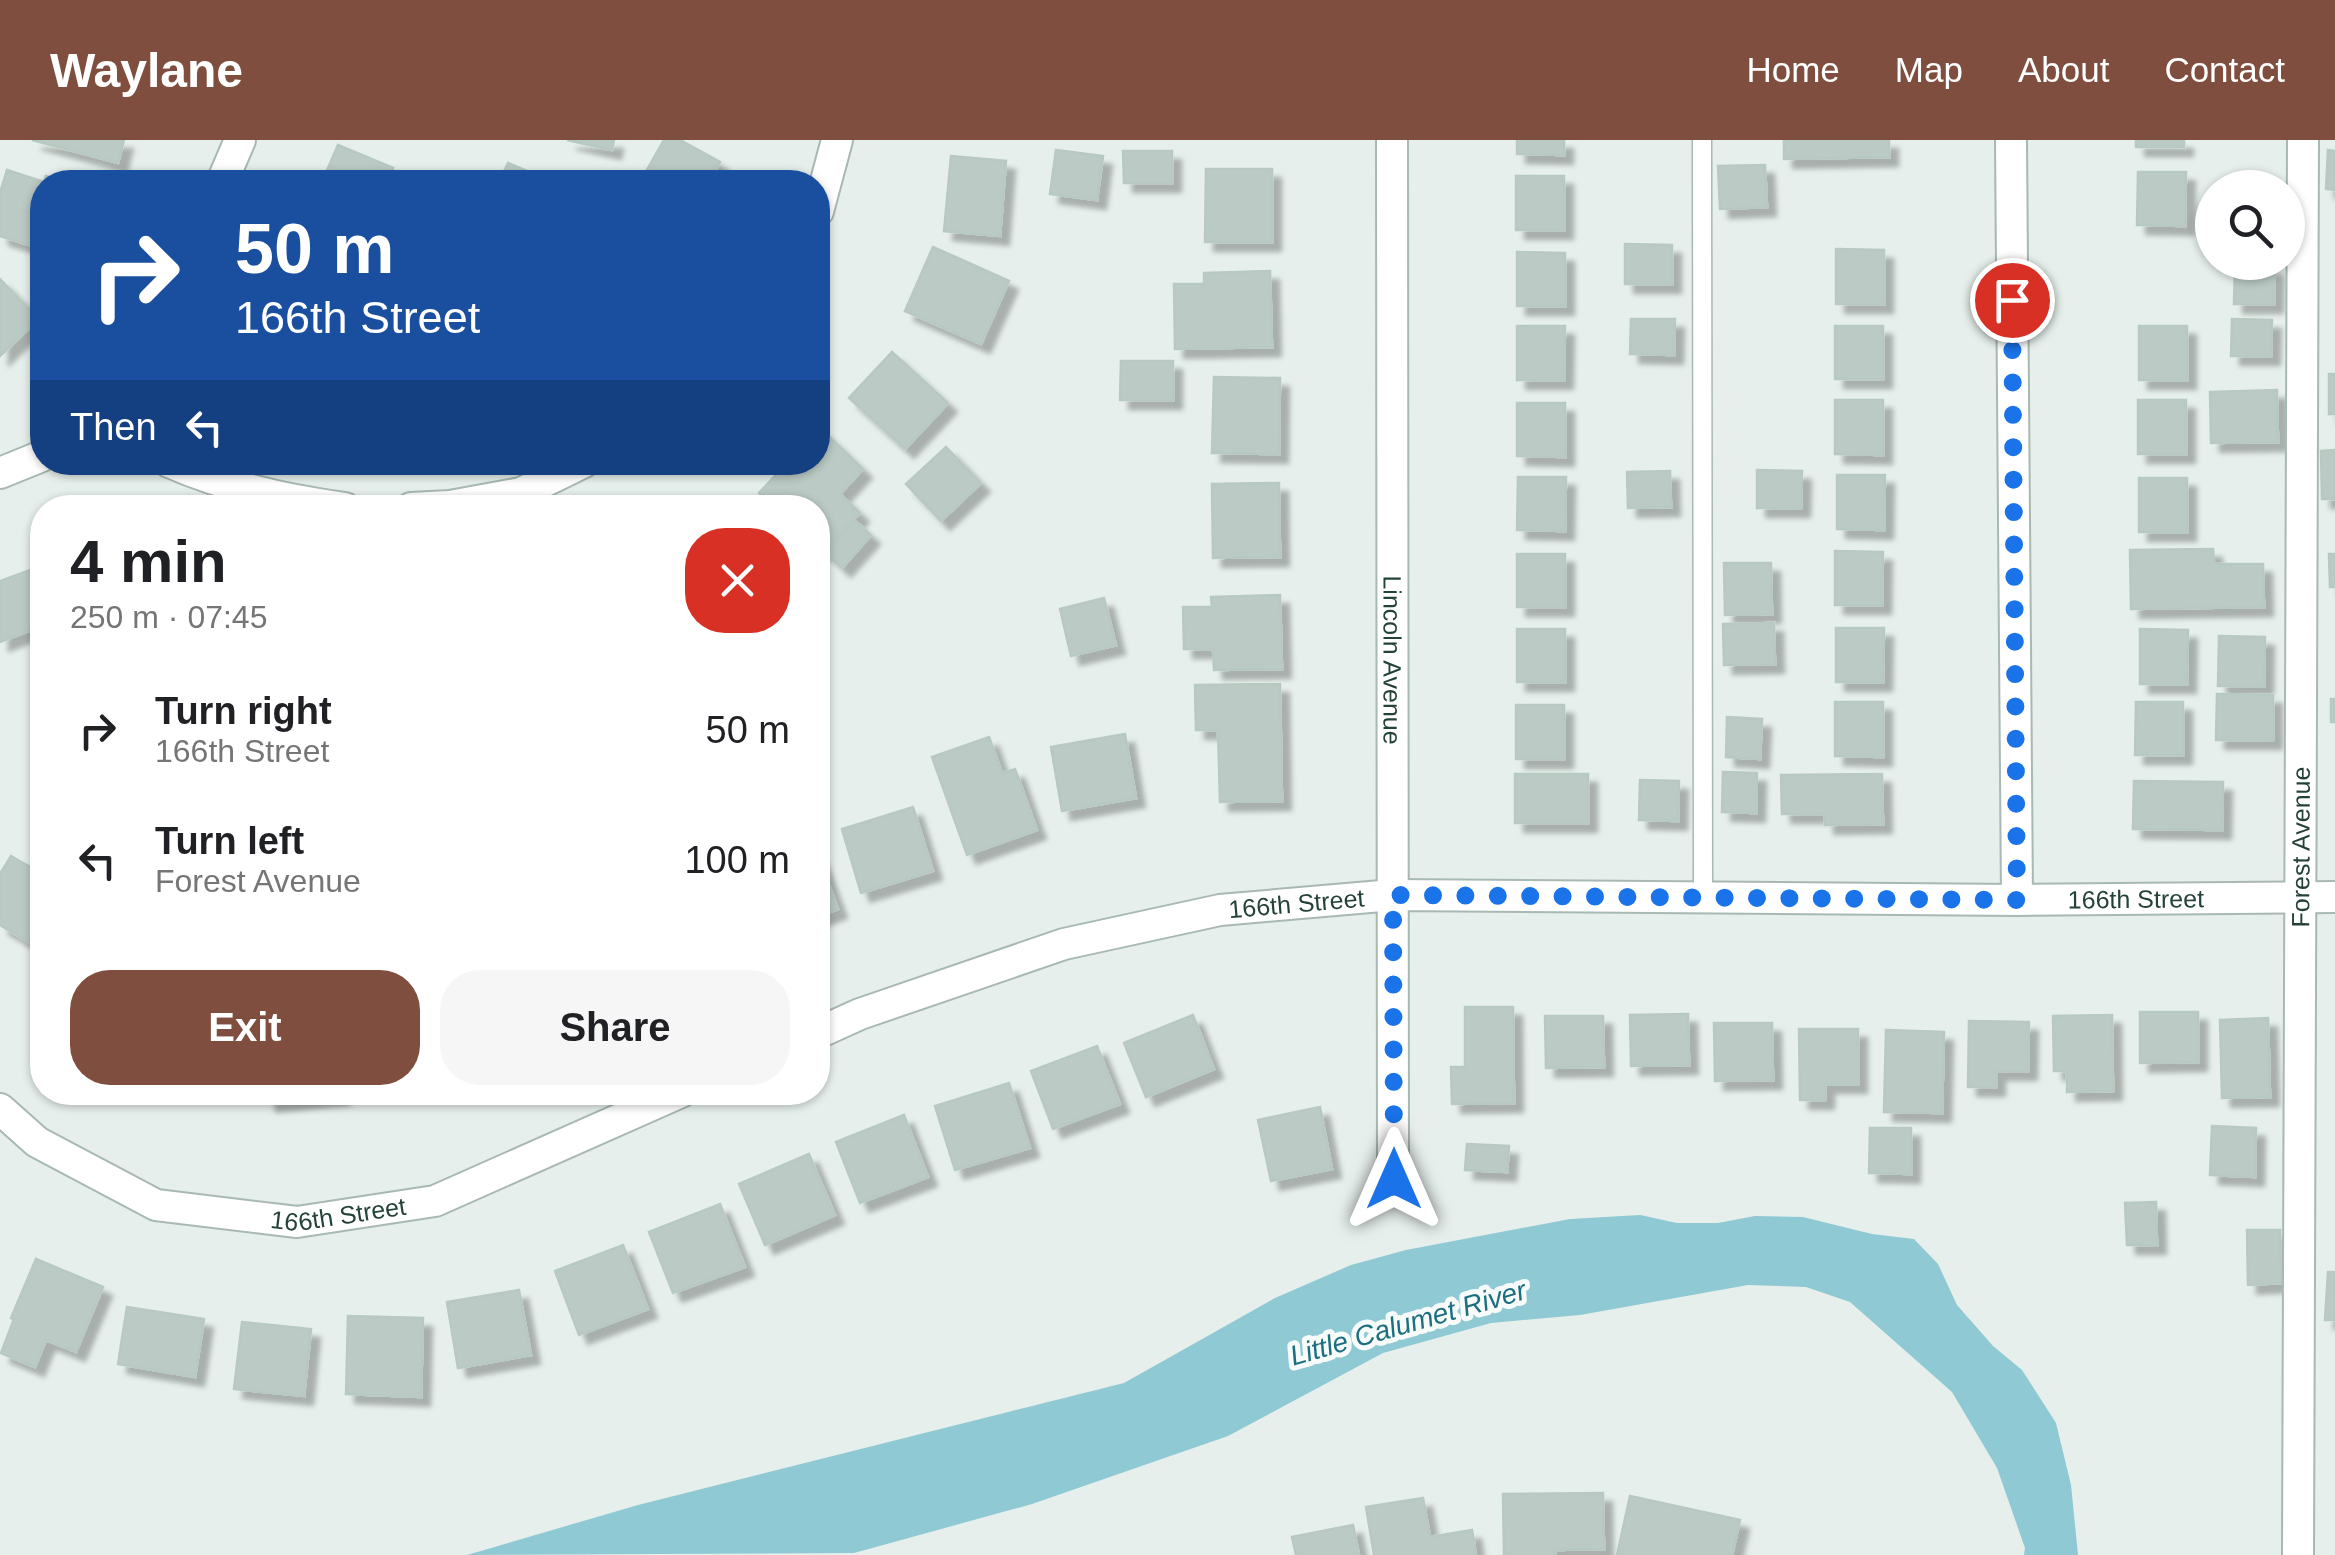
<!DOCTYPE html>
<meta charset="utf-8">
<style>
:root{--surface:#fff;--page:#f6f6f6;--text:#202124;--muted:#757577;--accent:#7f4e3f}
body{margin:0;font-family:Arial,sans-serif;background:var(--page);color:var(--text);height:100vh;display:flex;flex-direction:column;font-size:38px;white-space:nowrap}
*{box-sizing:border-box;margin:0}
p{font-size:32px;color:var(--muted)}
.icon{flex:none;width:55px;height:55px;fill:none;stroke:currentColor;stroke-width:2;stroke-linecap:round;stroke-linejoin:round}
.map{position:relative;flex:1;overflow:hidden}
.side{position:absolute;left:30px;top:355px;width:800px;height:610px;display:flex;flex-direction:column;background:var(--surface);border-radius:40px;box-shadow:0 2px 8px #0004}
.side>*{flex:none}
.hud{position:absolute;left:30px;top:30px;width:800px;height:305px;border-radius:40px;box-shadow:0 2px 8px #0004;background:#1a4fa0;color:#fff;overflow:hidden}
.controls{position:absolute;left:2195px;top:30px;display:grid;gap:20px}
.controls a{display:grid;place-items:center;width:110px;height:110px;border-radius:50%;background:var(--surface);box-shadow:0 2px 8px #0004;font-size:50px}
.pin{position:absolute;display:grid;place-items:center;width:85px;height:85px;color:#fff;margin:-42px;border:5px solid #fff;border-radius:50%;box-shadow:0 2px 10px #0007}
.me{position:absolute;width:110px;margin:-55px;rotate:0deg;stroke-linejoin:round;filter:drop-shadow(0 0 8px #0008)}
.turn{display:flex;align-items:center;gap:35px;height:210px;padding:0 40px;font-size:45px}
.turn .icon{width:130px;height:130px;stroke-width:2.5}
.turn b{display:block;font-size:70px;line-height:85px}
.then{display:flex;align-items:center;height:95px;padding:0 40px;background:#0003;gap:20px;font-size:38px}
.round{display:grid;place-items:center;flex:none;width:105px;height:105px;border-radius:40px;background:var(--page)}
.head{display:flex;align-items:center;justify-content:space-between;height:170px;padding:0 40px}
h1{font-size:60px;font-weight:800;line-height:75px}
.button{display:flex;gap:20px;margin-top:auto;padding:20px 40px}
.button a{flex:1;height:115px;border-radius:40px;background:var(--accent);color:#fff;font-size:40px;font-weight:800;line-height:115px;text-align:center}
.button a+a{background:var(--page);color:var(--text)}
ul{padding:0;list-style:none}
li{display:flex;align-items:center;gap:30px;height:130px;padding:0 40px}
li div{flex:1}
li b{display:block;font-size:38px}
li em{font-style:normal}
header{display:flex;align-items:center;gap:60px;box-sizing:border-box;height:140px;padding:0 50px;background:var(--accent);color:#fff}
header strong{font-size:48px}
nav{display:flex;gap:55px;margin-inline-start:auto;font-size:35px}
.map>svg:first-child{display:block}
.water{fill:#8ec9d4}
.building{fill:#bbcac4;stroke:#b8c9c2;stroke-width:2.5;filter:url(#shadow)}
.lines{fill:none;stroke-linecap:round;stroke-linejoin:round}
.service-casing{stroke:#a8b8b2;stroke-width:21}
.minor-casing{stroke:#a8b8b2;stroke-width:34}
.service{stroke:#fff;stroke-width:18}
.minor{stroke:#fff;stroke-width:30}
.route{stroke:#1a73e8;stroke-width:18;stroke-dasharray:0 32.4}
.labels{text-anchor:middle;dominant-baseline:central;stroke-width:10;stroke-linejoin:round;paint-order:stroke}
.street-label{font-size:25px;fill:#24423a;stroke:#f7fbf9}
.water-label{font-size:28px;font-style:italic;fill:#1c6f80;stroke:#f7fbf9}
</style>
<header>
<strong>Waylane</strong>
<nav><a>Home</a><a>Map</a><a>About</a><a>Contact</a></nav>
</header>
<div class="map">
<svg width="2335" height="1415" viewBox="0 0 2335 1415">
<defs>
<filter id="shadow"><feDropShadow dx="9" dy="9" stdDeviation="2.5" flood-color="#0004"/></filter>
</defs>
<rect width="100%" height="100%" fill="#e6efeb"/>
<!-- water -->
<polygon class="water" points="1640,1075 1677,1083 1718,1083 1755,1076 1803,1077 1872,1094 1914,1099 1938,1124 1957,1165 1993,1206 2022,1230 2056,1283 2071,1345 2078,1415 2024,1415 2025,1408 1997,1328 1952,1252 1850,1162 1806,1147 1748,1145 1580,1175 1491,1183 1383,1213 1228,1296 1032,1364 854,1413 467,1415 638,1365 1124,1243 1275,1158 1351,1125 1406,1110 1570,1079"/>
<!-- building -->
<g class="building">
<polygon points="32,0 124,0 118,23"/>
<polygon points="567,0 614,0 612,10"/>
<polygon points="664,0 680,0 720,22 709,42 640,42"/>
<polygon points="1517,0 1564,0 1564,15 1517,14"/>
<polygon points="1784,0 1889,0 1889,17 1784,19"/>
<rect x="2136" y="0" width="48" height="7"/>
<polygon points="338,5 393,28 387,42 322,42"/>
<polygon points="1056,10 1103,16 1097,60 1050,54"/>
<polygon points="2328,10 2335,11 2335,50 2326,49"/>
<polygon points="1123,11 1172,11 1172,43 1124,43"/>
<polygon points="951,16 1006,21 1000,96 944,91"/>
<polygon points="508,23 550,41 549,42 499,42"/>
<polygon points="1765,25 1767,67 1720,69 1718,26"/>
<polygon points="1206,29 1272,29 1272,102 1205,102"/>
<polygon points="7,30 44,42 46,36 68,42 42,42 42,109 0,96 0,53"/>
<polygon points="2138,32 2186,32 2185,86 2137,85"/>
<rect x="1516" y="36" width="48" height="54"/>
<polygon points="1625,104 1672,105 1672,144 1625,144"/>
<polygon points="933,107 1009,141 981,204 905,171"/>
<polygon points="1836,109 1884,110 1884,164 1836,164"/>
<polygon points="1517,112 1565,113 1565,166 1517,166"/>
<polygon points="2235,126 2275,127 2274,164 2234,164"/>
<polygon points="1270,131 1272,207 1175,209 1174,144 1204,144 1204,133"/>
<polygon points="0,139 39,179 0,216"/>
<polygon points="1631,179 1675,179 1674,215 1630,214"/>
<polygon points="2232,179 2272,180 2271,216 2231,216"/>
<polygon points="1517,186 1565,186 1564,240 1517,240"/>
<rect x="1835" y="186" width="48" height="53"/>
<rect x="2139" y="186" width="48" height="54"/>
<polygon points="892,212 948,263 905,309 849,258"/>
<polygon points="1121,221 1173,221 1173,260 1120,260"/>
<rect x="2329" y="234" width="6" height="40"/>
<polygon points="1214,237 1280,238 1279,314 1212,313"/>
<polygon points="2277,250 2278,302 2211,303 2210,252"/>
<polygon points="1835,260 1883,260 1883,315 1835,314"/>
<rect x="2138" y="260" width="48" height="54"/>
<polygon points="1517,263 1565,263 1565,317 1517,316"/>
<polygon points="821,289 863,329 840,354 860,373 822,412 818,409 818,368 774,368 759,353 788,322 818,322 818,292"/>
<polygon points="946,307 981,343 941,381 906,344"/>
<polygon points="2335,310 2335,359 2322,359 2321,311"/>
<polygon points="1757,330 1802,331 1801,368 1757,368"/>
<polygon points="1670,331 1671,367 1628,368 1627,332"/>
<polygon points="1837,335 1885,335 1884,390 1837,389"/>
<polygon points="1518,337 1566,337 1565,391 1517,390"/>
<rect x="2139" y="338" width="48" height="54"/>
<polygon points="1279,343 1280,417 1213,418 1212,344"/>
<polygon points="855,381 871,395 842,428 826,413"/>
<polygon points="2213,409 2214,424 2263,424 2264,467 2131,469 2130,410"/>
<polygon points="1835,411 1883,412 1882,465 1835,465"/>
<rect x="1517" y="414" width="48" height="53"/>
<polygon points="2329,414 2335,414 2335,447 2330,447"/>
<polygon points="1724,423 1771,423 1772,474 1725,475"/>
<polygon points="30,430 42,461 42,486 0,502 0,441"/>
<polygon points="1280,455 1282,529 1214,530 1213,509 1184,509 1183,467 1212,467 1211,457"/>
<polygon points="1104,458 1116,505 1071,516 1060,469"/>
<polygon points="1774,483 1775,524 1724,525 1723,484"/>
<polygon points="1836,488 1884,488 1883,542 1836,542"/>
<rect x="1517" y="489" width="48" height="53"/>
<polygon points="2140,489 2188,490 2187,544 2140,544"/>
<polygon points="2219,496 2265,497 2264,546 2218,546"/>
<polygon points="1280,544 1282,661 1220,662 1218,590 1196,590 1195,545"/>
<polygon points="2217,554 2273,555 2273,600 2216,600"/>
<rect x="2331" y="559" width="4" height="23"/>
<polygon points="1835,562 1883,562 1883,617 1835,616"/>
<polygon points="2136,562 2183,562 2183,615 2135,615"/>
<rect x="1516" y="565" width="48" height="54"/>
<polygon points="1727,577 1762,579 1760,619 1726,617"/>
<polygon points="1125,594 1136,658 1062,671 1051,607"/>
<polygon points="989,597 1002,633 1015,629 1037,690 967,715 932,617"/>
<polygon points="1723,632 1757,633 1756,673 1722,672"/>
<rect x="1515" y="634" width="73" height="49"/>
<polygon points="1882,634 1883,684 1825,685 1825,674 1782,674 1781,635"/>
<polygon points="1640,640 1679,641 1678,681 1639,680"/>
<polygon points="2134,641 2223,642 2222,690 2133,689"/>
<polygon points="913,667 933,731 861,753 842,689"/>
<polygon points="818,714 838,769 818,777"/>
<polygon points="11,716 42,734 42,810 0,785 0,734"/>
<polygon points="1465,867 1513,867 1514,963 1452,964 1451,927 1465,927"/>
<polygon points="2140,872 2198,872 2198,922 2140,923"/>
<polygon points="1688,874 1689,925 1631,926 1630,875"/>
<polygon points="1193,875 1214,929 1146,957 1124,903"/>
<polygon points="2112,875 2113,951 2067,952 2067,931 2054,931 2053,876"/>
<polygon points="1545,876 1603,876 1604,927 1546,928"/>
<polygon points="2268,878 2270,957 2222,958 2220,880"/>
<polygon points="1969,881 2029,882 2028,931 1996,931 1996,947 1968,947"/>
<polygon points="1714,883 1772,883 1773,940 1715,941"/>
<polygon points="1799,889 1858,889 1858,944 1825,944 1825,960 1800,960"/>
<polygon points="1886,890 1944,892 1942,973 1884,972"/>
<polygon points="1097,906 1120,964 1053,989 1031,931"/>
<polygon points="1009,943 1030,1008 955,1030 935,966"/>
<polygon points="266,952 340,952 341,956 267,963"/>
<polygon points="1320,967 1332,1029 1271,1041 1258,980"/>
<polygon points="904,975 928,1037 860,1063 836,1002"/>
<polygon points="2212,986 2256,988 2255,1037 2210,1035"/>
<polygon points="1870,988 1911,988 1911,1034 1869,1033"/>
<polygon points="1467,1004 1509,1006 1507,1032 1465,1030"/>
<polygon points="809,1014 835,1075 765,1105 739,1044"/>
<polygon points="2156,1062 2157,1105 2127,1105 2125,1063"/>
<polygon points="720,1064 745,1127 673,1153 649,1092"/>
<polygon points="2247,1090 2280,1090 2281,1143 2248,1145"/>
<polygon points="623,1105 648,1169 579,1195 555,1131"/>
<polygon points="36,1119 103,1147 76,1212 46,1200 35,1227 1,1213 14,1179 11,1178"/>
<polygon points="2328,1132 2335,1132 2335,1180 2325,1180"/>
<polygon points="519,1150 531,1215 458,1228 447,1162"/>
<polygon points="127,1167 204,1179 195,1237 118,1224"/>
<polygon points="348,1176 423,1178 421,1257 346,1254"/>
<polygon points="242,1182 311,1189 304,1256 234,1249"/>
<polygon points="1603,1353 1604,1409 1555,1410 1555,1415 1504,1415 1503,1354"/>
<polygon points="1630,1356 1740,1380 1732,1415 1617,1415"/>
<polygon points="1423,1358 1430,1397 1472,1390 1476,1415 1374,1415 1366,1367"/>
<polygon points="1353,1385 1359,1415 1296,1415 1292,1397"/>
</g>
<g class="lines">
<defs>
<polyline id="service" points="1702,0 1703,757"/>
<g id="minor">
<path id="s1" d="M1392,0L1393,1039"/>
<polyline points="2011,0 2017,760"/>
<polyline points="222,42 240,0"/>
<polyline points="818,71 837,0"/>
<path d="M169,322C226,347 284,360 345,368"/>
<polyline points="0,333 42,316"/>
<polyline points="411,368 450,366 521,353 584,322"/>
<path id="s2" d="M818,893L860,874L1064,804L1220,770L1393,755L2017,760L2335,757"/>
<path id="s3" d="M0,969L37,1002L156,1065L297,1082L435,1061L681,952"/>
<path id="s4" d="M2298,1415L2303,0"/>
</g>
</defs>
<!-- service casing -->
<use href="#service" class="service-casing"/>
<!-- minor casing -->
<use href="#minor" class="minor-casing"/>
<!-- service -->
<use href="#service" class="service"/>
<!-- minor -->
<use href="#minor" class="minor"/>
</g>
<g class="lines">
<!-- route -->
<polyline class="route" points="1394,1039 1393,755 2017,760 2012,160"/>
</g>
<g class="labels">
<!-- street labels -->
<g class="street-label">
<text stroke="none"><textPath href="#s1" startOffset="520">Lincoln Avenue</textPath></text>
<text stroke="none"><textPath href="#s4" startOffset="708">Forest Avenue</textPath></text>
<text stroke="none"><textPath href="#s2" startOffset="1338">166th Street</textPath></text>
<text stroke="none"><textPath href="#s2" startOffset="498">166th Street</textPath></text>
<text stroke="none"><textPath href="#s3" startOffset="368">166th Street</textPath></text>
</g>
<!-- water labels -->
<g class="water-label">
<text transform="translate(1408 1183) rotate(-16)">Little Calumet River</text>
</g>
</g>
</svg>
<div class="controls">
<a><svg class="icon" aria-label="search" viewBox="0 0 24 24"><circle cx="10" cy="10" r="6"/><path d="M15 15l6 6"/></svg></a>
</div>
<div class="pin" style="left:2012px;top:160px;background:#d93025"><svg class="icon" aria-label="arrive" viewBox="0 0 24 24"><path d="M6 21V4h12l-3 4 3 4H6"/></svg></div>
<svg class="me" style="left:1394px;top:1039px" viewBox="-20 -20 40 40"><path d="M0-17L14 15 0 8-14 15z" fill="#1a73e8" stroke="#fff" stroke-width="4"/></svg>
<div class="hud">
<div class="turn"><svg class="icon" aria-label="right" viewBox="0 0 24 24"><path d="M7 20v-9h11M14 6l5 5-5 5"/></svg><div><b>50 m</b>166th Street</div></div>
<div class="then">Then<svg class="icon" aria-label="left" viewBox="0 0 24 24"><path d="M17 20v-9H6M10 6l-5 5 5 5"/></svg></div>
</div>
<section class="side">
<div class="head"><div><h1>4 min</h1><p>250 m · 07:45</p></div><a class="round" style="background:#d93025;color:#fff"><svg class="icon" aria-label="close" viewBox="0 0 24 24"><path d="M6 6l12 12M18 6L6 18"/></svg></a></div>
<ul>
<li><svg class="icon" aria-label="right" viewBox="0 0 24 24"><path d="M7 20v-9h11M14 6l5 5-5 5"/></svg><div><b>Turn right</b><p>166th Street</p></div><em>50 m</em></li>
<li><svg class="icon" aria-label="left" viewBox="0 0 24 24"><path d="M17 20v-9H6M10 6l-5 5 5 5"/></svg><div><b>Turn left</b><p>Forest Avenue</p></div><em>100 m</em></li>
</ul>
<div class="button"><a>Exit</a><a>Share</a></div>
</section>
</div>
